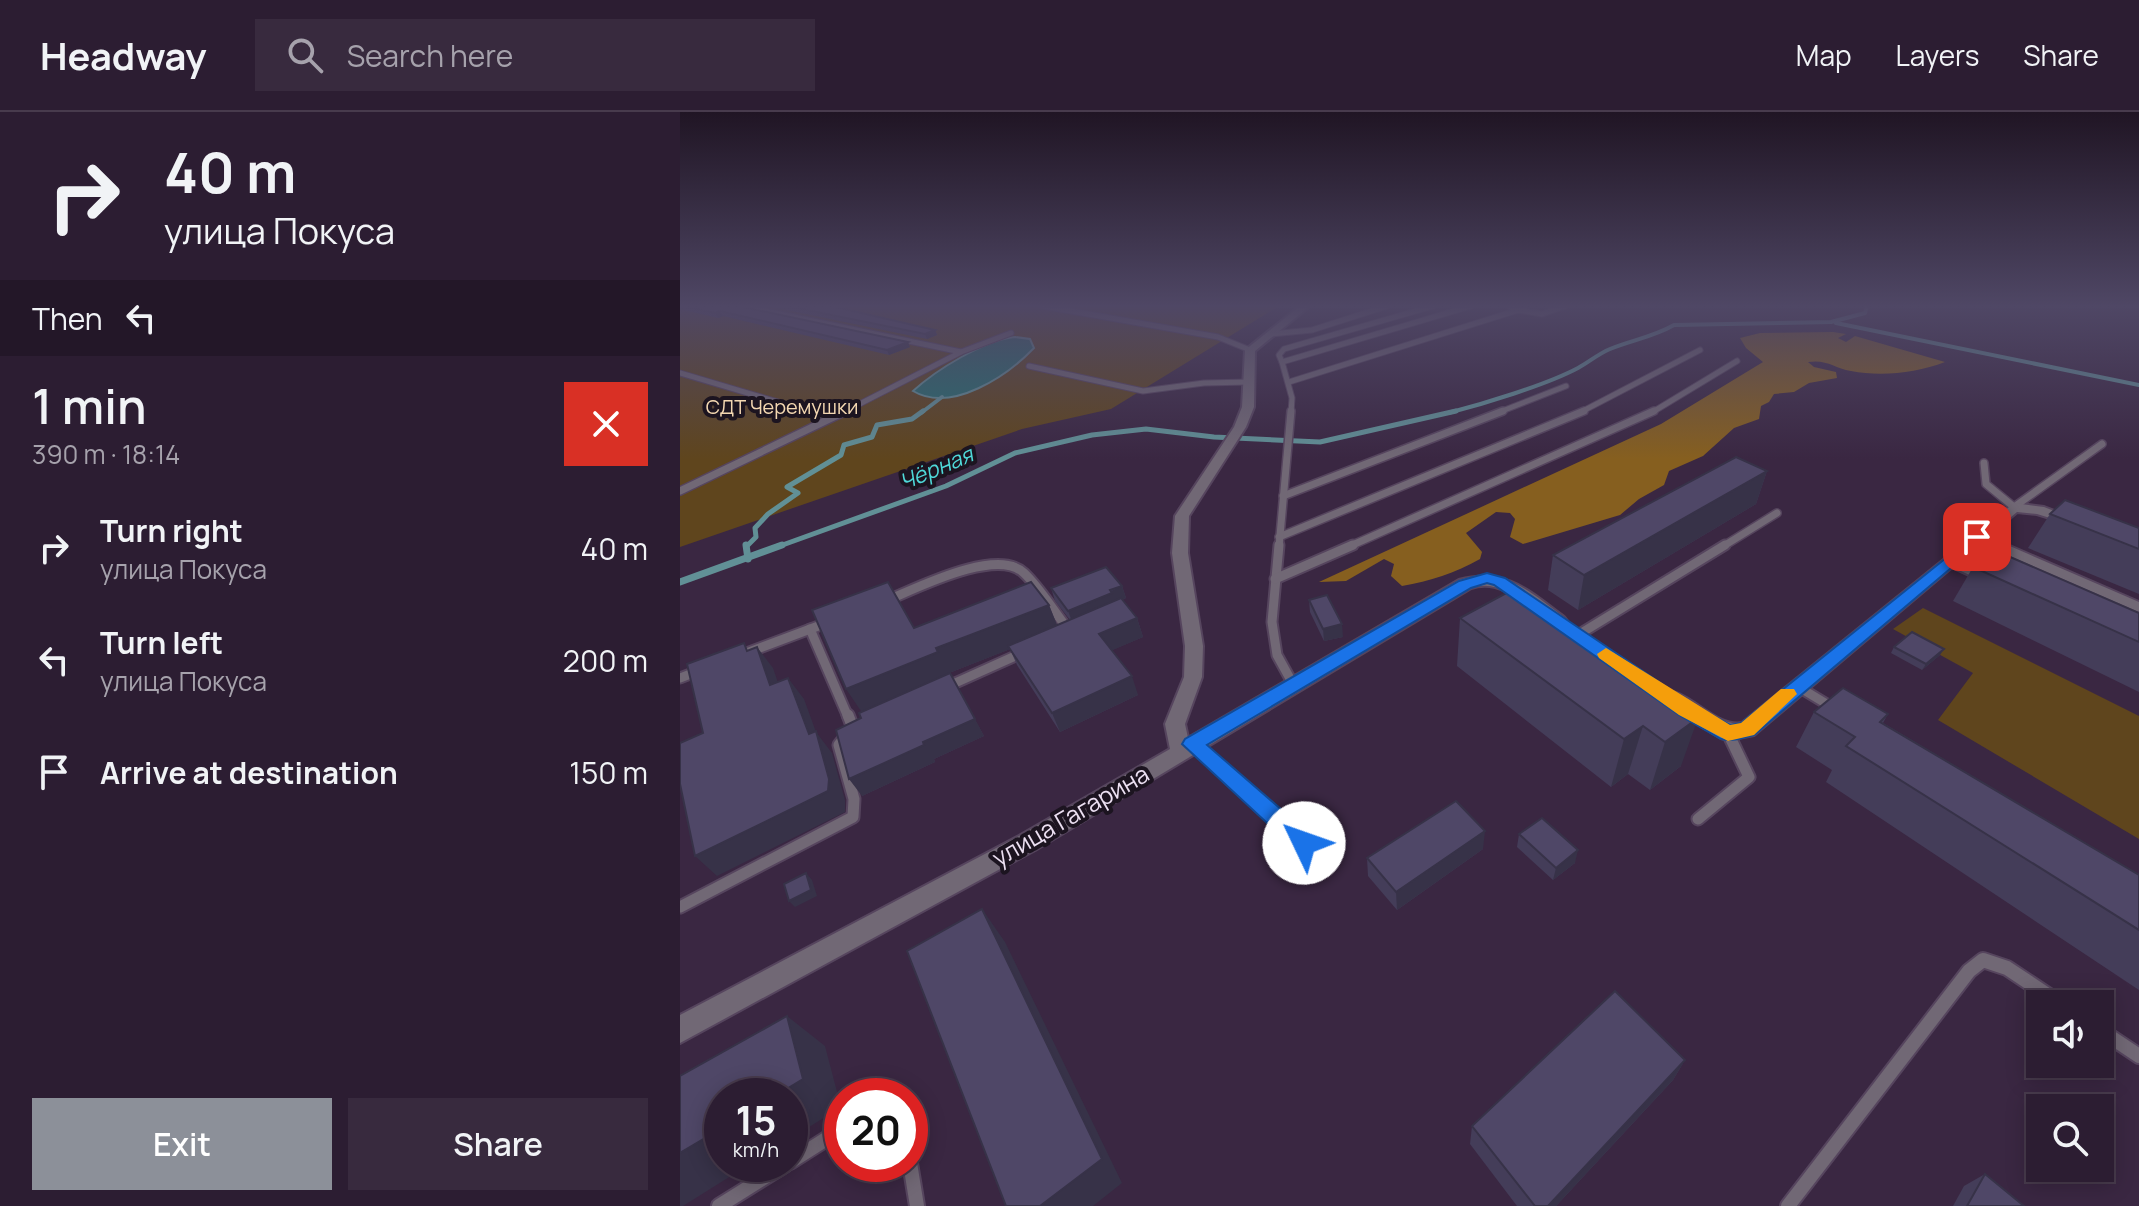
<!DOCTYPE html>
<meta charset="utf-8">
<style>
:root{--surface:#2c1d32;--page:#382a3e;--text:#f1f3f6;--muted:#a6a2ac;--line:#483b4d;--accent:#8c9099}
body{margin:0;font-family:Manrope,sans-serif;background:var(--page);color:var(--text);height:100vh;display:flex;flex-direction:column;font-size:30px;white-space:nowrap}
*{box-sizing:border-box;margin:0}
p{font-size:26px;color:var(--muted)}
.icon{flex:none;width:44px;height:44px;fill:none;stroke:currentColor;stroke-width:2;stroke-linecap:round;stroke-linejoin:round}
.map{position:relative;flex:1;overflow:hidden}
.drawer{display:flex;flex-direction:column;background:var(--surface);width:680px}
.drawer>*{flex:none}
.guide{background:#2c1d32;color:var(--text);overflow:hidden}
.buttons{position:absolute;left:1346px;top:878px;display:grid;gap:16px}
.buttons a{display:grid;place-items:center;width:88px;height:88px;border-radius:0px;background:var(--surface);box-shadow:0 4px 20px #0003,0 0 0 2px var(--line);font-size:40px}
.speed{position:absolute;left:24px;top:966px;display:flex;gap:16px;font-size:40px;font-weight:700;text-align:center}
.speed>*{display:grid;place-content:center;width:104px;height:104px;border-radius:50%;background:var(--surface);box-shadow:0 4px 20px #0003,0 0 0 2px var(--line);line-height:1}
.speed small{font-size:20px;font-weight:400}
.speed .limit{border:12px solid #d22;background:#fff;color:#111}
.pin{position:absolute;display:grid;place-items:center;width:68px;height:68px;color:#fff;margin:-34px;border-radius:16px;box-shadow:0 4px 12px #0006}
.me{position:absolute;width:88px;margin:-44px;rotate:312deg;stroke-linejoin:round;filter:drop-shadow(0 0 6px #0008)}
.turn{display:flex;align-items:center;gap:28px;height:168px;padding:0 32px;font-size:36px}
.turn .icon{width:104px;height:104px;stroke-width:2.5}
.turn b{display:block;font-size:56px;line-height:68px}
.then{display:flex;align-items:center;height:76px;padding:0 32px;background:#0003;gap:16px;font-size:30px}
.round{display:grid;place-items:center;flex:none;width:84px;height:84px;border-radius:0px;background:var(--page)}
.summary{display:flex;align-items:center;justify-content:space-between;height:136px;padding:0 32px}
h1{font-size:48px;font-weight:600;line-height:60px}
.button{display:flex;gap:16px;margin-top:auto;padding:16px 32px}
.button a{flex:1;height:92px;border-radius:0px;background:var(--accent);color:#fff;font-size:32px;font-weight:600;line-height:92px;text-align:center}
.button a+a{background:var(--page);color:var(--text)}
ul{padding:0;list-style:none}
li{display:flex;align-items:center;gap:24px;height:112px;padding:0 32px}
li div{flex:1}
li b{display:block;font-size:30px}
li em{font-style:normal}
header{display:flex;align-items:center;gap:48px;box-sizing:border-box;height:112px;padding:0 40px;background:var(--surface);border-bottom:2px solid var(--line)}
header strong{font-size:38px}
nav{display:flex;gap:44px;margin-inline-start:auto;font-size:28px}
.search{width:560px;height:72px;background:var(--page);display:flex;align-items:center;gap:20px;box-sizing:border-box;padding:0 28px;border-radius:0px;color:var(--muted);font-size:30px}
main{display:flex;flex:1;min-height:0}
.map>svg:first-child{display:block}
.green{fill:#5f451d}
.forest{fill:#865f1f}
.water{fill:#266e6e;stroke:#619096;stroke-width:2}
.lines{fill:none;stroke-linecap:round;stroke-linejoin:round}
.stream-far2{stroke:#619096;stroke-width:4}
.stream-far1{stroke:#619096;stroke-width:5}
.stream{stroke:#619096;stroke-width:7}
.lane-far4-casing{stroke:#56455e;stroke-width:7}
.lane-far3-casing{stroke:#56455e;stroke-width:10}
.lane-far2-casing{stroke:#56455e;stroke-width:13}
.lane-far1-casing{stroke:#56455e;stroke-width:15}
.lane-casing{stroke:#56455e;stroke-width:18}
.street-casing{stroke:#56455e;stroke-width:4}
.lane-far4{stroke:#716875;stroke-width:5}
.lane-far3{stroke:#716875;stroke-width:7}
.lane-far2{stroke:#716875;stroke-width:9}
.lane-far1{stroke:#716875;stroke-width:11}
.lane{stroke:#716875;stroke-width:14}
.street{fill:#716875;fill-rule:evenodd}
.wall{fill:#443d59}
.shaded-wall{fill:#373248}
.building{fill:#4f4767;stroke:#373248;stroke-width:2}
.route{fill:#1a73e8;stroke:#114b97;stroke-width:2}
.slow{fill:#f59e0b}
.labels{text-anchor:middle;dominant-baseline:central;stroke-width:8;stroke-linejoin:round;paint-order:stroke}
.far-park-label{font-size:20px;fill:#f4d8b2;stroke:#1c1420}
.far-water-label{font-size:22px;font-style:italic;fill:#4fd9d9;stroke:#1c1420}
.street-label{font-size:24px;fill:#ece0f2;stroke:#1c1420}
</style>
<header>
<strong>Headway</strong>
<div class="search"><svg class="icon" aria-label="search" viewBox="0 0 24 24"><circle cx="10" cy="10" r="6"/><path d="M15 15l6 6"/></svg>Search here</div>
<nav><a>Map</a><a>Layers</a><a>Share</a></nav>
</header>
<main>
<section class="drawer">
<div class="guide">
<div class="turn"><svg class="icon" aria-label="right" viewBox="0 0 24 24"><path d="M7 20v-9h11M14 6l5 5-5 5"/></svg><div><b>40 m</b>улица Покуса</div></div>
<div class="then">Then<svg class="icon" aria-label="left" viewBox="0 0 24 24"><path d="M17 20v-9H6M10 6l-5 5 5 5"/></svg></div>
</div>
<div class="summary"><div><h1>1 min</h1><p>390 m · 18:14</p></div><a class="round" style="background:#d93025;color:#fff"><svg class="icon" aria-label="close" viewBox="0 0 24 24"><path d="M6 6l12 12M18 6L6 18"/></svg></a></div>
<ul>
<li><svg class="icon" aria-label="right" viewBox="0 0 24 24"><path d="M7 20v-9h11M14 6l5 5-5 5"/></svg><div><b>Turn right</b><p>улица Покуса</p></div><em>40 m</em></li>
<li><svg class="icon" aria-label="left" viewBox="0 0 24 24"><path d="M17 20v-9H6M10 6l-5 5 5 5"/></svg><div><b>Turn left</b><p>улица Покуса</p></div><em>200 m</em></li>
<li><svg class="icon" aria-label="arrive" viewBox="0 0 24 24"><path d="M6 21V4h12l-3 4 3 4H6"/></svg><div><b>Arrive at destination</b></div><em>150 m</em></li>
</ul>
<div class="button"><a>Exit</a><a>Share</a></div>
</section>
<div class="map">
<svg width="1459" height="1094" viewBox="0 0 1459 1094">
<rect width="100%" height="100%" fill="#3a2742"/>
<!-- green -->
<g class="green">
<polygon points="0,194 599,194 431,297 342,317 0,435"/>
<polygon points="1243,496 1459,604 1459,727 1258,608 1293,561 1213,517"/>
</g>
<!-- forest -->
<path class="forest" d="M1153,220L1166,222L1158,226L1166,230L1175,224L1265,250C1236,261 1201,265 1171,259C1154,256 1147,247 1128,250L1134,255L1156,260L1157,266L1129,271L1114,280L1094,282L1089,290L1081,294L1079,307L1054,316L1023,344L989,359L984,373L959,387L940,403L843,432L830,425L835,407L830,401L816,400L786,421L802,440L800,447C775,461 750,469 722,474L711,464L714,452L704,447L666,469L639,470L981,312L1083,250L1066,236L1060,226L1080,221Z"/>
<!-- water -->
<path class="water" d="M335,225L350,227L354,236C328,263 272,302 233,279C256,258 304,228 335,225Z"/>
<g class="lines">
<!-- stream-far2 -->
<g class="stream-far2">
<polyline points="1156,211 1459,273"/>
<polyline points="241,301 262,285"/>
<path d="M768,301C803,292 866,273 898,256C909,250 918,242 930,237C952,228 973,225 994,213L1151,210L1185,201L1187,194"/>
</g>
<!-- stream-far1 -->
<g class="stream-far1">
<polyline points="66,435 76,425 75,416 88,402 118,381 107,375 161,343 164,333 192,325 197,313 232,307 243,299"/>
<polyline points="97,435 266,374 335,341 412,323 466,317 534,325 640,330 776,299"/>
</g>
<!-- stream -->
<g class="stream">
<polyline points="66,433 68,447"/>
<polyline points="0,470 102,433"/>
</g>
<defs>
<g id="lane-far4">
<polyline points="62,194 281,240 331,221"/>
<polyline points="363,194 538,225 570,238"/>
<polyline points="838,198 862,202 885,194"/>
<polyline points="591,222 632,218 707,194"/>
<polyline points="602,250 599,243 604,237 753,194"/>
<polyline points="349,254 463,279 524,271 569,270"/>
<polyline points="0,261 135,301"/>
<polyline points="609,270 838,198 829,194"/>
<polyline points="162,301 281,240"/>
<polyline points="611,301 612,286 602,250 791,194"/>
<polyline points="817,301 886,274"/>
<polyline points="899,301 1020,238"/>
<polyline points="971,301 1057,249"/>
</g>
<g id="lane-far3">
<polyline points="128,299 150,305"/>
<polyline points="1304,351 1306,372 1334,395 1422,332"/>
<polyline points="0,379 166,299"/>
<polyline points="603,384 823,299"/>
<polyline points="599,425 904,299"/>
<polyline points="1297,425 1320,435"/>
<polyline points="599,435 611,299"/>
<polyline points="668,435 974,299"/>
<polyline points="1042,435 1097,401"/>
</g>
<g id="lane-far2">
<polyline points="599,433 592,510 597,543 613,572"/>
<polyline points="1316,433 1459,495"/>
<polyline points="1270,449 1300,463"/>
<polyline points="595,467 673,433"/>
<path d="M208,488C237,476 317,435 344,461C361,477 375,501 390,520"/>
<polyline points="130,517 168,605"/>
<polyline points="898,523 1045,433"/>
<polyline points="69,540 149,510"/>
<polyline points="0,566 18,559"/>
<polyline points="1117,574 1155,597"/>
<polyline points="264,576 342,541"/>
</g>
<g id="lane-far1">
<polyline points="168,603 173,616 177,614"/>
<polyline points="512,632 624,731"/>
<polyline points="1018,707 1069,665 1048,621"/>
<polyline points="0,795 173,705 174,687 159,633 167,623"/>
</g>
<g id="lane">
<polyline points="1420,918 1459,944"/>
<polyline points="110,1050 162,1017"/>
<polyline points="230,1051 237,1094"/>
<polyline points="39,1094 106,1052"/>
<polyline points="1108,1094 1289,859 1303,848 1327,856 1381,892"/>
</g>
<g id="street">
<path d="M620,194H630L575,239L574,295L566,315L509,404L508,441L523,534L522,565L505,612L508,626L779,468C825,455 849,479 884,505L887,509L884,513C857,519 835,462 791,476L355,738L0,931V903L339,724L490,637L485,612L504,565L505,534L492,441L495,404L554,315L562,295L565,238Z"/>
<path d="M1334,391L1364,395L1400,409L1393,413L1357,402L1337,400L1074,623L1048,628L1041,626L981,590L979,585L981,580C1006,573 1033,616 1062,611Z"/>
</g>
</defs>
<!-- lane-far4 casing -->
<use href="#lane-far4" class="lane-far4-casing"/>
<!-- lane-far3 casing -->
<use href="#lane-far3" class="lane-far3-casing"/>
<!-- lane-far2 casing -->
<use href="#lane-far2" class="lane-far2-casing"/>
<!-- lane-far1 casing -->
<use href="#lane-far1" class="lane-far1-casing"/>
<!-- lane casing -->
<use href="#lane" class="lane-casing"/>
<!-- street casing -->
<use href="#street" class="street-casing"/>
<!-- lane-far4 -->
<use href="#lane-far4" class="lane-far4"/>
<!-- lane-far3 -->
<use href="#lane-far3" class="lane-far3"/>
<!-- lane-far2 -->
<use href="#lane-far2" class="lane-far2"/>
<!-- lane-far1 -->
<use href="#lane-far1" class="lane-far1"/>
<!-- lane -->
<use href="#lane" class="lane"/>
<!-- street -->
<use href="#street" class="street"/>
</g>
<!-- wall -->
<g class="wall">
<polygon points="0,194 58,194 230,235 209,243 43,204 38,206 0,197"/>
<polygon points="87,194 151,194 255,218 257,223 247,227"/>
<polygon points="1087,359 1076,392 898,498 868,478 873,443"/>
<polygon points="1370,402 1459,416 1459,482 1348,436"/>
<polygon points="1293,455 1459,501 1459,580 1273,489"/>
<polygon points="442,474 446,486 442,488 457,506 463,525 432,538 458,583 380,620 337,553 330,537 269,561 304,624 254,647 255,650 182,684 182,599 234,516 369,493 377,513 390,508 375,489 371,476"/>
<polygon points="629,488 663,525 644,529 630,500"/>
<polygon points="856,497 980,579 1001,654 970,678 948,662 931,675 777,554 780,506"/>
<polygon points="1214,535 1260,543 1242,558 1211,541"/>
<polygon points="1134,600 1208,602 1203,611 1459,763 1459,878 1146,670 1152,658 1116,635"/>
<polygon points="839,722 895,751 873,768 837,735"/>
<polygon points="803,737 717,798 688,764 687,746"/>
<polygon points="1005,948 993,968 876,1094 837,1094 790,1032 792,1014"/>
<polygon points="1305,1062 1344,1094 1273,1094 1284,1074"/>
</g>
<!-- shaded-wall -->
<g class="shaded-wall">
<polygon points="40,199 43,204 38,206 35,201"/>
<polygon points="255,218 257,223 247,227 245,222"/>
<polygon points="228,230 230,235 209,243 207,238"/>
<polygon points="1087,359 1076,392 898,498 904,463"/>
<polygon points="442,474 446,486 393,512 388,499"/>
<polygon points="369,493 379,518 269,561 183,602 166,577 256,536"/>
<polygon points="457,506 463,525 426,541 419,522"/>
<polygon points="662,512 663,525 644,529 643,517"/>
<polygon points="77,535 93,556 106,594 90,573"/>
<polygon points="1264,537 1260,543 1242,558 1246,552"/>
<polygon points="452,564 458,583 380,620 372,601"/>
<polygon points="108,566 124,587 136,620 152,641 165,688 165,700 37,764 15,744"/>
<polygon points="1018,606 1001,654 970,678 985,630"/>
<polygon points="295,607 304,624 254,647 255,650 182,684 169,667 243,630"/>
<polygon points="963,614 948,662 931,675 944,627"/>
<polygon points="805,719 803,737 717,798 716,780"/>
<polygon points="898,738 895,751 873,768 876,756"/>
<polygon points="126,761 132,768 137,784 115,795 109,789"/>
<polygon points="302,797 325,830 442,1071 413,1094 360,1094"/>
<polygon points="107,904 145,934 161,995 110,1027 110,984 95,984"/>
<polygon points="1005,948 993,968 876,1094 868,1094"/>
<polygon points="42,1016 42,1052 70,1052 3,1094 0,1094 0,1041"/>
</g>
<!-- building -->
<g class="building">
<polygon points="3,194 58,194 228,230 207,238 40,199 35,201"/>
<polygon points="107,194 151,194 255,218 245,222"/>
<polygon points="1056,345 1087,359 904,463 873,443"/>
<polygon points="1385,388 1459,416 1459,437 1370,402"/>
<polygon points="1314,438 1459,501 1459,530 1293,455"/>
<polygon points="426,455 442,474 430,478 432,481 388,499 371,476"/>
<polygon points="208,470 234,516 351,470 369,493 256,536 258,540 166,577 132,498"/>
<polygon points="830,479 856,497 860,495 919,535 922,534 981,574 977,577 1018,606 985,630 963,614 944,627 780,506"/>
<polygon points="647,483 662,512 643,517 629,488"/>
<polygon points="441,486 457,506 419,522 452,564 372,601 328,534"/>
<polygon points="1232,520 1264,537 1246,552 1214,535"/>
<polygon points="64,531 67,539 77,535 90,573 108,566 129,622 136,619 149,667 148,679 15,744 0,672 0,631 23,621 7,552"/>
<polygon points="270,561 295,607 243,630 244,633 169,667 156,618 181,606 179,601"/>
<polygon points="1163,576 1208,602 1200,610 1459,763 1459,818 1166,634 1175,625 1134,600"/>
<polygon points="776,689 805,719 716,780 687,746"/>
<polygon points="862,706 898,738 876,756 839,722"/>
<polygon points="126,761 131,778 109,789 104,772"/>
<polygon points="302,797 422,1047 360,1094 326,1094 227,839"/>
<polygon points="935,879 1005,948 868,1094 855,1094 792,1014"/>
<polygon points="107,904 123,967 95,984 42,984 42,1016 0,1041 0,964"/>
<polygon points="1305,1062 1344,1094 1287,1094"/>
</g>
<!-- sky -->
<linearGradient id="sky" x2="0" y2="1"><stop stop-color="#201524"/><stop offset="0.56" stop-color="#4f4765"/><stop offset="1" stop-color="#4f4765" stop-opacity="0"/></linearGradient>
<rect width="1459" height="347" fill="url(#sky)"/>
<!-- route -->
<path class="route" d="M1297,421L1303,422V429L1074,623C1063,626 1052,630 1041,627L999,603L814,473L807,471L791,476L527,633L632,724L635,731L632,738L624,740L616,738L502,632L505,627L779,469L807,461L825,466L1013,593L1050,613L1061,611Z"/>
<!-- slow -->
<polygon class="slow" points="926,536 1050,613 1061,611 1101,577 1114,577 1117,582 1074,623 1048,629 999,603 919,546 917,542"/>
<g class="labels">
<!-- far-park labels -->
<g class="far-park-label">
<text x="102" y="294">СДТ Черемушки</text>
</g>
<!-- far-water labels -->
<g class="far-water-label">
<text transform="translate(256 356) rotate(-23)">Чёрная</text>
</g>
<!-- street labels -->
<g class="street-label">
<text transform="translate(390 703) rotate(-30)">улица Гагарина</text>
</g>
</g>
</svg>
<div class="buttons">
<a><svg class="icon" aria-label="sound" viewBox="0 0 24 24"><path d="M4 9h4l5-4v14l-5-4H4zM17 9q2 3 0 6"/></svg></a>
<a><svg class="icon" aria-label="search" viewBox="0 0 24 24"><circle cx="10" cy="10" r="6"/><path d="M15 15l6 6"/></svg></a>
</div>
<div class="speed"><div>15<small>km/h</small></div><div class="limit">20</div></div>
<div class="pin" style="left:1297px;top:425px;background:#d93025"><svg class="icon" aria-label="arrive" viewBox="0 0 24 24"><path d="M6 21V4h12l-3 4 3 4H6"/></svg></div>
<svg class="me" style="left:624px;top:731px" viewBox="-20 -20 40 40"><circle r="19" fill="#fff"/><path d="M0-13L10 11 0 6-10 11z" fill="#1a73e8"/></svg>
</div>
</main>
